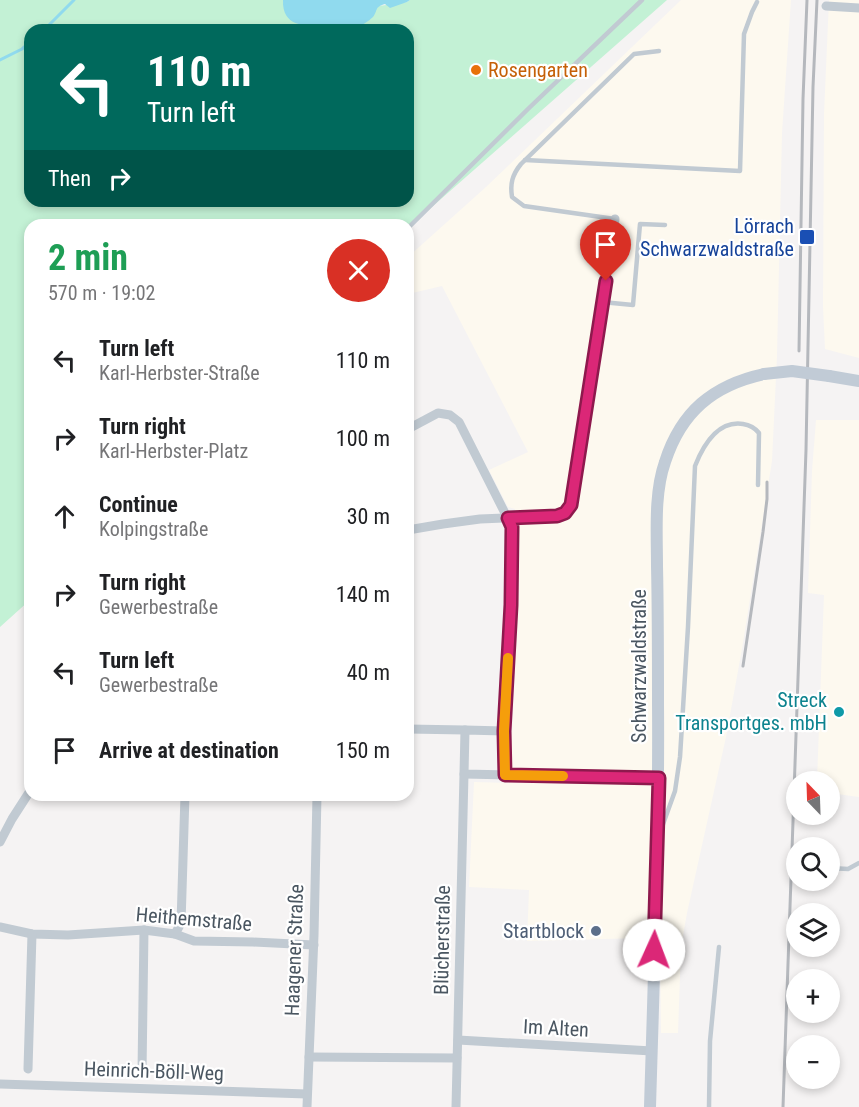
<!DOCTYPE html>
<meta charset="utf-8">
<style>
:root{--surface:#fff;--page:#f6f6f6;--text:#202124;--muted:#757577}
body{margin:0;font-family:"Roboto Condensed",sans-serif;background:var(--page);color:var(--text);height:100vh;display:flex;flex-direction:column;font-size:22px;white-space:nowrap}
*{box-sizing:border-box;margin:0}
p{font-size:20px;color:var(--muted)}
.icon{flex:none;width:33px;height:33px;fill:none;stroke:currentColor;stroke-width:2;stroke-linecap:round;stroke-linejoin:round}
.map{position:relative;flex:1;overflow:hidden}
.panel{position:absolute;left:24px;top:219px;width:390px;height:582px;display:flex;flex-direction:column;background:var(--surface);border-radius:18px;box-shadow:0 3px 9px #0003}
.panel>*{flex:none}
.top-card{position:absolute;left:24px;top:24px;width:390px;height:183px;border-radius:18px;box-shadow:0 3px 9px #0003;background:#00695c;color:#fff;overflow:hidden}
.needle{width:39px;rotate:337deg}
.fabs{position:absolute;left:786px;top:771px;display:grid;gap:12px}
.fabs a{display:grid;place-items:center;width:54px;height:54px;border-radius:50%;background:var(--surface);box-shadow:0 3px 9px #0003;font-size:30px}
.pin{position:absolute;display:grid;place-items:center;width:51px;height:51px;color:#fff;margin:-62px -26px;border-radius:50% 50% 50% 0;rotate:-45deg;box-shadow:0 0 6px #0007}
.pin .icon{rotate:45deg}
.me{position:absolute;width:66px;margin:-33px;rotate:2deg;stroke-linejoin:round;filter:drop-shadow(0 0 4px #0008)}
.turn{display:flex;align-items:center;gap:21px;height:126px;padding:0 24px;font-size:27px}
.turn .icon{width:78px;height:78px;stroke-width:2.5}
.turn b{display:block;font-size:42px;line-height:51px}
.then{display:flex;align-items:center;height:57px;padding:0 24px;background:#0003;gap:12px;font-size:22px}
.round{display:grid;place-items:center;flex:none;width:63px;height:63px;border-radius:32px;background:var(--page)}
.head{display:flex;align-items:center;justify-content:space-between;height:102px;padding:0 24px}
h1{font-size:36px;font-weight:700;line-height:45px;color:#1e9e55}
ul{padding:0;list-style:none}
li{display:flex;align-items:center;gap:18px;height:78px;padding:0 24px}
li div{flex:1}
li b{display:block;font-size:22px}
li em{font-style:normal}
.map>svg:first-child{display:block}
.commercial{fill:#fdf9ef}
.green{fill:#c3f1d5;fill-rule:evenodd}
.water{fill:#90daee}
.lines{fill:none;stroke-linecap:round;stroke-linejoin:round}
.stream{stroke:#90daee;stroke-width:3}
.lane{stroke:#c1cad2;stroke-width:4.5}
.street{stroke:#c1cad2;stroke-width:9}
.secondary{stroke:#c1cbd6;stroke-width:12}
.rail{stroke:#b5b8bd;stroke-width:3}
.secondary-bridge{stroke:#c1cbd6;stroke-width:12}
.route-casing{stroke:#8e194d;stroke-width:15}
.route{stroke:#db2777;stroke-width:10}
.slow{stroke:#f59e0b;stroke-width:10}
.food-dot{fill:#e8710a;stroke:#fff;stroke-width:2}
.transit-dot{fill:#1a4fb4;stroke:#fff;stroke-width:2}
.culture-dot{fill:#0f9aa8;stroke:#fff;stroke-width:2}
.service-dot{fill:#5c6f8a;stroke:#fff;stroke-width:2}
.labels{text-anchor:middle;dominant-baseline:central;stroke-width:4.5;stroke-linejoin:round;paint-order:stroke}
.food-label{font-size:20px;fill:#c56008;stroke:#fff;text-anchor:start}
.transit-label{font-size:20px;fill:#164399;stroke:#fff;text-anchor:end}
.street-label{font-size:20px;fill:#4a5661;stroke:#fff}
.culture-label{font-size:20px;fill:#0d838f;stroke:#fff;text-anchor:end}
.service-label{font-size:20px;fill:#4e5e75;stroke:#fff;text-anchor:end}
</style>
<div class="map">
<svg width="859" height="1107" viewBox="0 0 859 1107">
<rect width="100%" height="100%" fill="#f5f3f3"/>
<!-- commercial -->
<g class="commercial">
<polygon points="681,0 791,0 782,133 777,356 772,461 742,649 726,737 687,913 681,947 678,1033 661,1033 660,940 641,938 527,941 529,890 469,887 474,782 510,783 517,620 518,543 515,509 508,507 489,470 528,452 442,286 408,294 408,257 486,187"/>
<polygon points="829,0 859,0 859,358 825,349 823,307 824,114"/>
<polygon points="816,420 859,420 859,797 830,793 830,782 817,781 824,595 808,593 812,471"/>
</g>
<!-- green -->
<path class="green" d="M0,0H283V3L304,26L340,30L354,29L379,6L407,2L410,0H667L408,228V225H30V600L0,627ZM30,30H408V201H30Z"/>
<!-- water -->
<path class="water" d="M283,0H410L407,2L390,8L385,4C374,7 378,11 373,17C369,21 358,28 353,29C343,31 333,28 324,28C304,25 282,27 283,0Z"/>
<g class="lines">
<!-- stream -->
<g class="stream">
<polyline points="44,30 74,0"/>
<polyline points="0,60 22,49 30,42"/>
</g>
<!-- lane -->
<g class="lane">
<polyline points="525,160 740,171 744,34 752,12 757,2"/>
<path d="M615,219L524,206L512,197C510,184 512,175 521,164L634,54L659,51"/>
<polyline points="408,228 529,108 642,0"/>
<polyline points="602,302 633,305 640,224 665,225"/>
<path d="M662,827L675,791L680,757L688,627L695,466C703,446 717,420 743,424C750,425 755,428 759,433L758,485"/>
<polyline points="830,868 848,869 859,863"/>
<polyline points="709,1107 710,1041 719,947"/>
</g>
<!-- street -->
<g class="street">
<polyline points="826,6 859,8"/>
<polyline points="408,429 438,413 450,415 459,422 512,527 511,605 504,731 505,775"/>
<polyline points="408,530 443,524 480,519 557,516 565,513 571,505 615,219"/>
<polyline points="408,729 465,730"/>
<polyline points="504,731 465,730 464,774 659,778"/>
<polyline points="0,842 12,819 30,791"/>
<polyline points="0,927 32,934 68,935 144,930 175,934 194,941 253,942 314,945"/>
<polyline points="175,934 181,923 185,795"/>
<polyline points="458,1040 652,1051"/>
<polyline points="309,1057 457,1058"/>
<polyline points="28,1069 32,934"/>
<polyline points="142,1072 144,930"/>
<polyline points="0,1084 307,1094"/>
<polyline points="307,1107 314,935 317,795"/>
<polyline points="456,1107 464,774"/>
</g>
<!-- secondary -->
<g class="secondary">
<polyline points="829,376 859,381"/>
<path d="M650,1107C654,972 659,837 658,702C658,657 658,611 657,566C657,533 654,493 665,462C681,412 713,385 764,374"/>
</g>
<!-- rail -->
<g class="rail">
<polyline points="799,351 803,99 807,0"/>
<polyline points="743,666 763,532 767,499 767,482"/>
<polyline points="783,1107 806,450 813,87 817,0"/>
</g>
<!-- secondary-bridge -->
<polyline class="secondary-bridge" points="764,374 792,371 829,376"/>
</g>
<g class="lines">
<defs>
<polyline id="route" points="606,281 571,505 565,513 557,516 508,518 512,527 511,605 504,731 505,775 659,778 654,950"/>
</defs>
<!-- route casing -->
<use href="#route" class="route-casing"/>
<!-- route -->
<use href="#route" class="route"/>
<!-- slow -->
<polyline class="slow" points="508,658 504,731 505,775 563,776"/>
</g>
<!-- markers -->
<circle class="food-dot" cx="476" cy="70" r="6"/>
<rect class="transit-dot" x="799" y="229" width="16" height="16" rx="3"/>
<circle class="culture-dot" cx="839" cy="712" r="6"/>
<circle class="service-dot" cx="596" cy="931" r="6"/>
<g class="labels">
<!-- food labels -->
<g class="food-label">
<text x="488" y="70">Rosengarten</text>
</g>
<!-- transit labels -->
<g class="transit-label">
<text x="794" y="226">Lörrach<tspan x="794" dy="23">Schwarzwaldstraße</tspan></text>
</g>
<!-- street labels -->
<g class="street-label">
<text transform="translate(639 666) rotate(-90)">Schwarzwaldstraße</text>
<text transform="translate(194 919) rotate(5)">Heithemstraße</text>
<text transform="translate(442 940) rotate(-89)">Blücherstraße</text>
<text transform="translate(294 950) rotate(-88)">Haagener Straße</text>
<text transform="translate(556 1028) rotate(3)">Im Alten</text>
<text transform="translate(154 1071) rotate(2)">Heinrich-Böll-Weg</text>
</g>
<!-- culture labels -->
<g class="culture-label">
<text x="827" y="700">Streck<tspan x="827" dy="23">Transportges. mbH</tspan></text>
</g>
<!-- service labels -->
<g class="service-label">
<text x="584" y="931">Startblock</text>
</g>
</g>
</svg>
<div class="fabs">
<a><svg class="needle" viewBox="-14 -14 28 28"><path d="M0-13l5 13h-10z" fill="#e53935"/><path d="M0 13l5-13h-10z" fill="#757577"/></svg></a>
<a><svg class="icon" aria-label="search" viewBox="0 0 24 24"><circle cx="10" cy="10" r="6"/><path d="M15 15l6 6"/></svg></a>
<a><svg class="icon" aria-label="layers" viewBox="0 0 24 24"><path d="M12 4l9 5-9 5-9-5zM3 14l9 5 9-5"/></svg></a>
<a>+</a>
<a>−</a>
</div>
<div class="pin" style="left:606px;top:281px;background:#d93025"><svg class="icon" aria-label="arrive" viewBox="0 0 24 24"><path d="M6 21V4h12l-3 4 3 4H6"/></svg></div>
<svg class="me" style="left:654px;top:950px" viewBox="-20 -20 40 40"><circle r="19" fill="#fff"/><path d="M0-13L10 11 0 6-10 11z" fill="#db2777"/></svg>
<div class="top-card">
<div class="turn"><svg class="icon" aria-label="left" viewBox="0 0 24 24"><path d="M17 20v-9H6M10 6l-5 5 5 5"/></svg><div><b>110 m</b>Turn left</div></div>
<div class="then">Then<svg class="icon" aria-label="right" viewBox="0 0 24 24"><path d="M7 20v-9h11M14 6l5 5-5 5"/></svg></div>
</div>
<section class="panel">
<div class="head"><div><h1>2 min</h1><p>570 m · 19:02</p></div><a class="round" style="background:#d93025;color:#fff"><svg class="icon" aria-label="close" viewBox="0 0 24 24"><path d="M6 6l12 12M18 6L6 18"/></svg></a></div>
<ul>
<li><svg class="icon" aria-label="left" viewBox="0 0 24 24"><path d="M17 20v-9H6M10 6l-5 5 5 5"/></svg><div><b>Turn left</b><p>Karl-Herbster-Straße</p></div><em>110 m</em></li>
<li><svg class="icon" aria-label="right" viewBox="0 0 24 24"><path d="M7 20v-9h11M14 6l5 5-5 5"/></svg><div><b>Turn right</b><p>Karl-Herbster-Platz</p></div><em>100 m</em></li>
<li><svg class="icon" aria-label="ahead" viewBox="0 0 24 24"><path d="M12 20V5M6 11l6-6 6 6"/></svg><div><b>Continue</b><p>Kolpingstraße</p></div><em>30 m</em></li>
<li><svg class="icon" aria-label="right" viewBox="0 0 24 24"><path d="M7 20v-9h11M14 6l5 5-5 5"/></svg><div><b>Turn right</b><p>Gewerbestraße</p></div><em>140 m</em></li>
<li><svg class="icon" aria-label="left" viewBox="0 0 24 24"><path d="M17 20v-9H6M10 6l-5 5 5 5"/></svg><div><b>Turn left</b><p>Gewerbestraße</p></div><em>40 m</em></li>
<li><svg class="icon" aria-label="arrive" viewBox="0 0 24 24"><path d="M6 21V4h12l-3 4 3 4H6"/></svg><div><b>Arrive at destination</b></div><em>150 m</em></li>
</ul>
</section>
</div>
